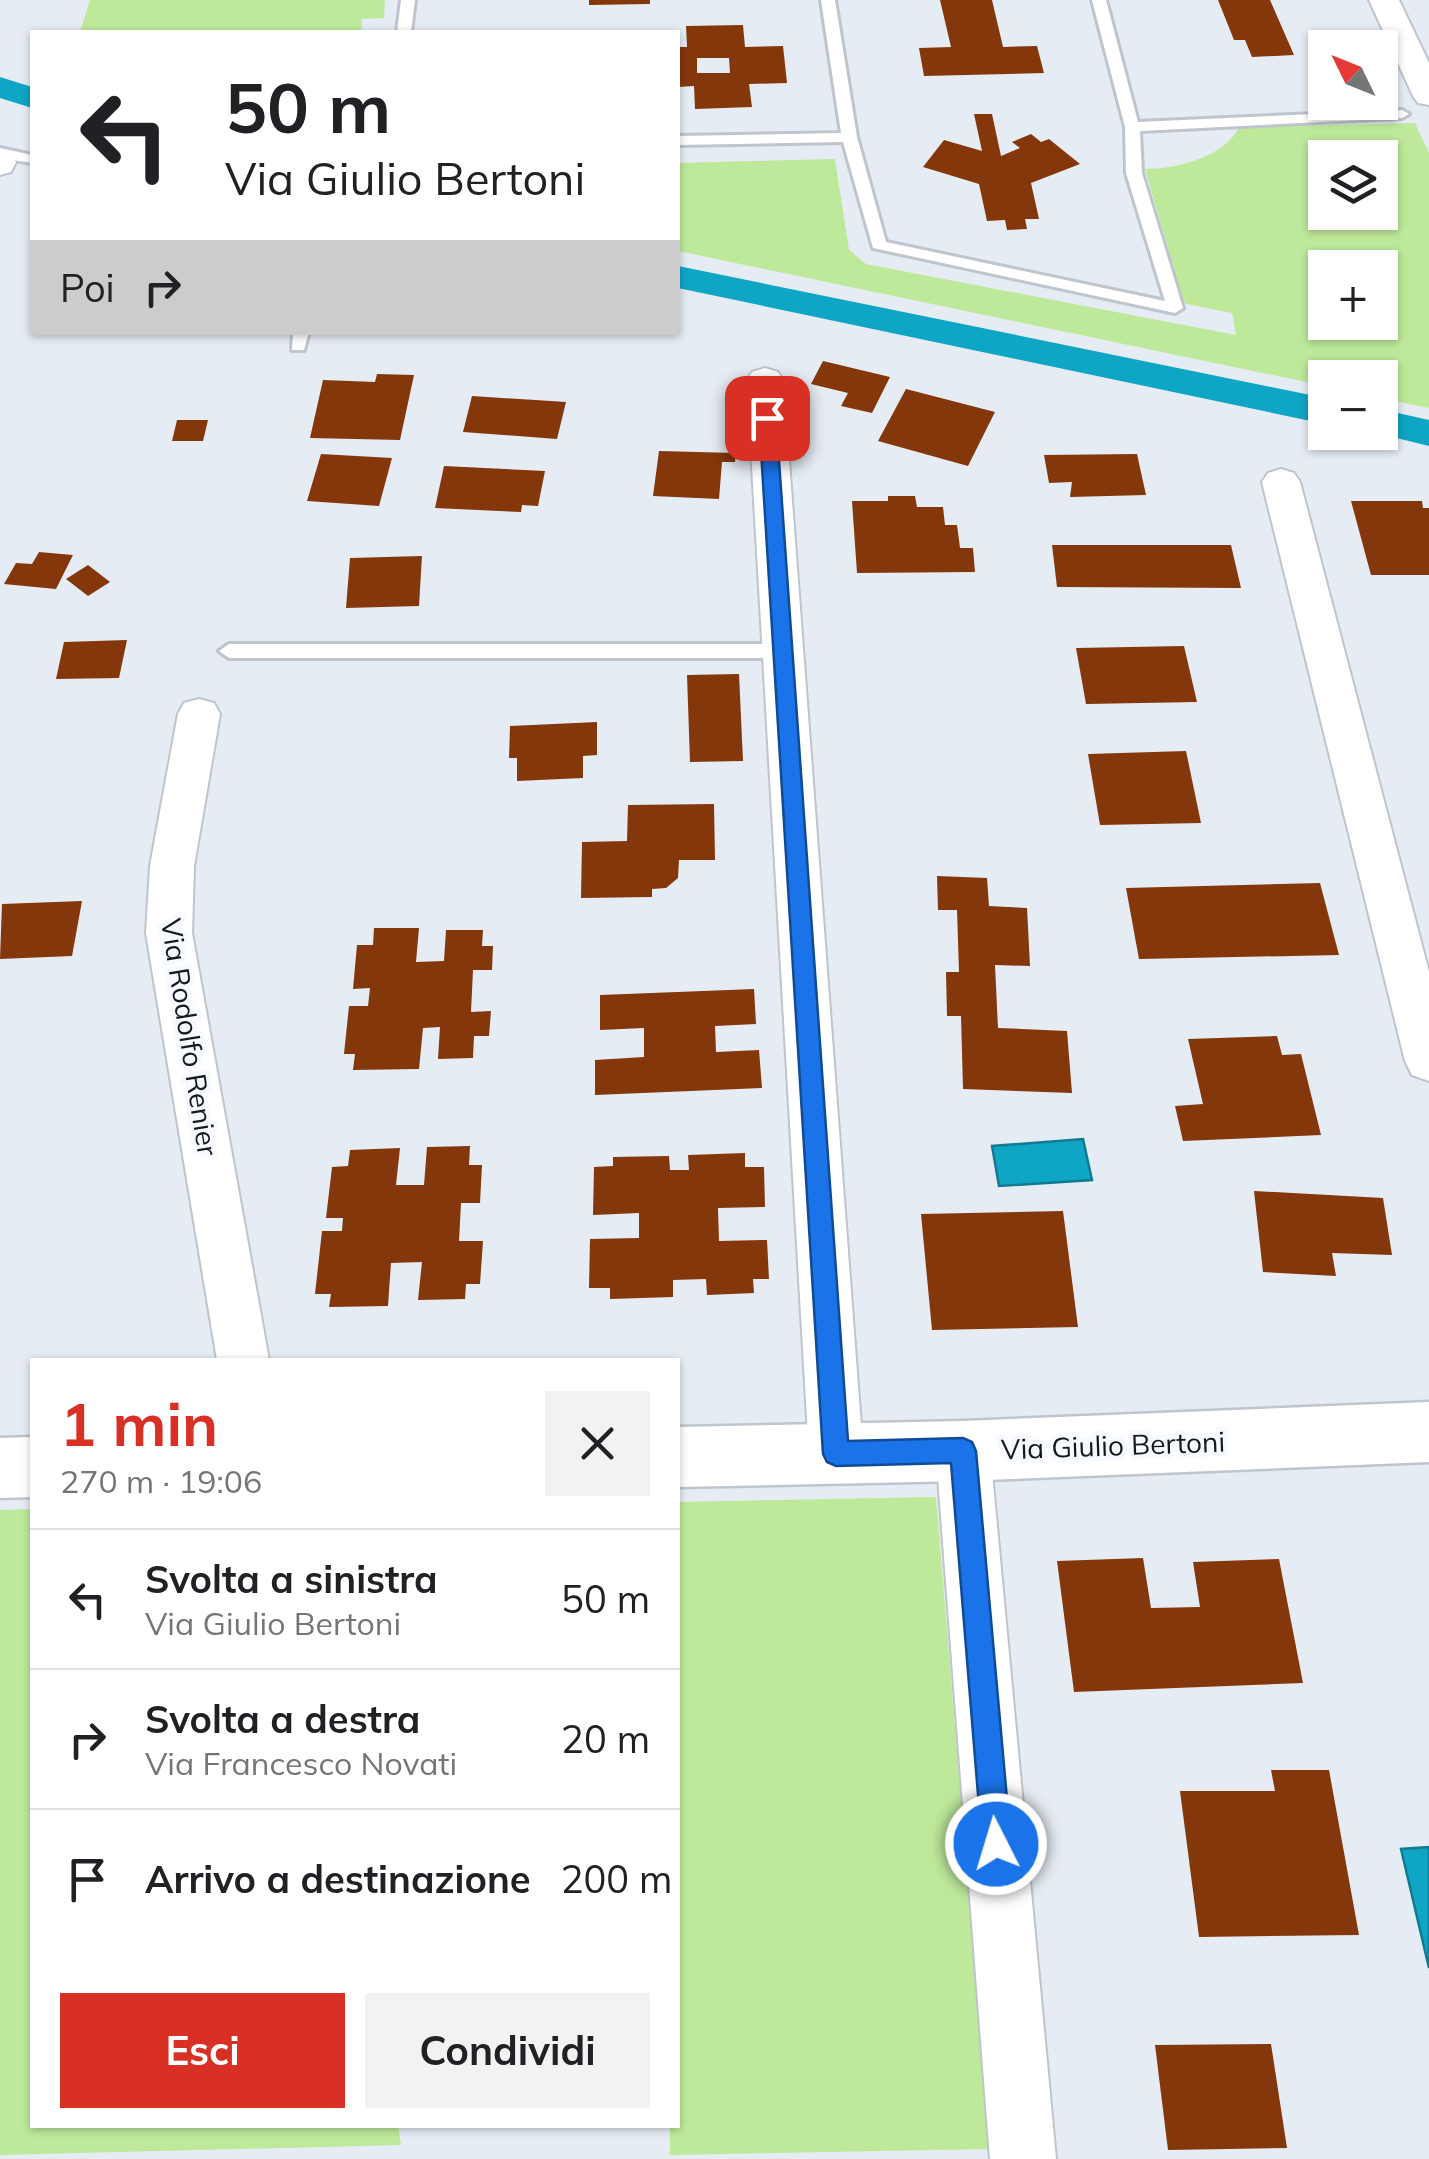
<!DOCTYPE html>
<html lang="it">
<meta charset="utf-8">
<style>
:root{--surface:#fff;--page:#f2f2f2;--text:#202124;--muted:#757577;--line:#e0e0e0;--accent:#d93025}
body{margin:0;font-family:Mulish,sans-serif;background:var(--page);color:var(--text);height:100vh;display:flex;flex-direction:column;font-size:38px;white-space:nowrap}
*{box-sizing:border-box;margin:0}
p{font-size:32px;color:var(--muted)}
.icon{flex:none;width:55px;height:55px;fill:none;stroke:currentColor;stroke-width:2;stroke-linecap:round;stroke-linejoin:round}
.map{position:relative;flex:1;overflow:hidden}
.panel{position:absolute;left:30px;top:1358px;width:650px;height:770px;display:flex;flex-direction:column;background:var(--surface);border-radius:0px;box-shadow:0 2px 8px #0004}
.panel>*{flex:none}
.top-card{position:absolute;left:30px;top:30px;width:650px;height:305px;border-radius:0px;box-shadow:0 2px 8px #0004;background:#fff;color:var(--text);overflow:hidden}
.needle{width:65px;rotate:313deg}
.controls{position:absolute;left:1308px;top:30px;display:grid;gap:20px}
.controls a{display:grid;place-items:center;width:90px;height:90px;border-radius:0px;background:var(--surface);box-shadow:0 2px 8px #0004;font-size:50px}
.pin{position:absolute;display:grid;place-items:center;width:85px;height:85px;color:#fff;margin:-42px;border-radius:20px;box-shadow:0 5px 15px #0006}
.me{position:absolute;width:110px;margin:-55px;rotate:355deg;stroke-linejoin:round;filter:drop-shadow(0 0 8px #0008)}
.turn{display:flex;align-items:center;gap:35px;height:210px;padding:0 30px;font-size:45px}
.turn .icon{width:130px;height:130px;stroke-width:2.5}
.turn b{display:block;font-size:70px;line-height:85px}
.then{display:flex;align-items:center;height:95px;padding:0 30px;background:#0003;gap:20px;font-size:38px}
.round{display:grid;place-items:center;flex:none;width:105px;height:105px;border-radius:0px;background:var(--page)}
.overview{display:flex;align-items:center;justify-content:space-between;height:170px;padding:0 30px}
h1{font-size:60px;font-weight:700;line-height:75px;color:var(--accent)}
.primary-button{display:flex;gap:20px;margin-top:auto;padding:20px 30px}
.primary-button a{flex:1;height:115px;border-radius:0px;background:var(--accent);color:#fff;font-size:40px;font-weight:700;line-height:115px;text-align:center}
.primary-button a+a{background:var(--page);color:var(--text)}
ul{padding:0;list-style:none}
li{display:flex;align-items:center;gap:30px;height:140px;padding:0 30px;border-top:2px solid var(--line)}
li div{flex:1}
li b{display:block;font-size:38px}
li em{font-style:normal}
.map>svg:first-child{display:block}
.green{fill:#bee99a;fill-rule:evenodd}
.water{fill:#0fa5c5;stroke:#117b92;stroke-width:2.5}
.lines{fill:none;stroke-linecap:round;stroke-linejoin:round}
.canal{fill:#0fa5c5;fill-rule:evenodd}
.building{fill:#84370a;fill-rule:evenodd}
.service-casing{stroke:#bfc5cd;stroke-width:6}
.minor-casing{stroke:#bfc5cd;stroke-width:4}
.tertiary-casing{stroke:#bfc5cd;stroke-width:5}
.service{fill:#fff;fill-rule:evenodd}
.minor{fill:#fff;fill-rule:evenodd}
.tertiary{fill:#fff;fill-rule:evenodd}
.route{fill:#1a73e8;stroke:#114b97;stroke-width:2.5}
.labels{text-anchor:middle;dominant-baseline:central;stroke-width:10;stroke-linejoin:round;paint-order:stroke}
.street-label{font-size:28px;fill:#17191c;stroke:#f6f9fe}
</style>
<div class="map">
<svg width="1429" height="2159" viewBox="0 0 1429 2159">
<rect width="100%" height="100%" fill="#e6ecf4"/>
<!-- green -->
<g class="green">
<polygon points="90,0 385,0 384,18 362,19 361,32 80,32"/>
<path d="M1415,123L1429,153V408L1380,398V378H1325V386L678,251V163L835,159L849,250L866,264L1236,335L1232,313L1186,304L1182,297L1145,169C1176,169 1225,157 1239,127ZM1325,158H1380V212H1325ZM1325,268H1380V322H1325Z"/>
<polygon points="936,1497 990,2149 670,2155 670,2125 678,2125 678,1502"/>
<polygon points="32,1509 32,2125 398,2125 401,2145 0,2155 0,1510"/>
</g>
<!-- water -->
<g class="water">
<polygon points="1083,1139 1092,1180 999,1186 992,1146"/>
<polygon points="1429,1847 1429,1968 1401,1849"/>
</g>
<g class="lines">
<!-- canal -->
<g class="canal">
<polygon points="0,77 32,87 32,108 0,98"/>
<polygon points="678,266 1325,398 1325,424 678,288"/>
<polygon points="1380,409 1429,420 1429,446 1372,432 1380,432"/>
</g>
</g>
<!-- building -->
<g class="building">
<polygon points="589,0 650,0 650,4 589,5"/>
<polygon points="940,0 992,0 1003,47 1037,46 1044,73 924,76 919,48 951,47"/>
<polygon points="1218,0 1270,0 1294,55 1252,57 1245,40 1234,40"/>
<path d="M743,25L745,47L783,46L787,83L749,84L752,107L695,109L694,86L678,87V47H687L686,26ZM697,58H729L730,73H697Z"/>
<polygon points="974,114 992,114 1001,156 1020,148 1012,142 1031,134 1041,142 1049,139 1080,164 1031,183 1039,219 1025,219 1027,229 1007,230 1005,220 987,221 979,184 923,167 944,140 982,151"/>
<polygon points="823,361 890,377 872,413 841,406 848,393 811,384"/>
<polygon points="377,374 414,375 400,440 310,438 323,380 375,382"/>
<polygon points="906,389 995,412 968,466 878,441"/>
<polygon points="472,396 566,402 557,439 463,432"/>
<polygon points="177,420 208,420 203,441 172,441"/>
<polygon points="659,451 736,453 735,462 722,462 719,499 653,496"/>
<polygon points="321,454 392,458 379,506 307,501"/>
<polygon points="1137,454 1146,495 1070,497 1072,482 1049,483 1044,455"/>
<polygon points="444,466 545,471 538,506 522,505 521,512 435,508"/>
<polygon points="888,496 915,496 917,507 943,507 945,525 957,525 960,548 973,548 975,572 857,573 852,501 888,501"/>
<polygon points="1351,501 1422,501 1423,508 1429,508 1429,575 1371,575"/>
<polygon points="1052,545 1231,545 1241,588 1057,587"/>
<polygon points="39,552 73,555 56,589 4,584 16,563 32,564"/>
<polygon points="422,556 419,606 346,608 350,558"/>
<polygon points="88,565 110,582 88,596 66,579"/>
<polygon points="127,640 119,678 56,679 64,642"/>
<polygon points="1184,646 1197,702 1086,704 1076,648"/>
<polygon points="739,674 743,761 690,762 687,675"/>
<polygon points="597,722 597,755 583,756 583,778 517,781 517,758 509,758 510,726"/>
<polygon points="1186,751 1201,823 1100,825 1088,754"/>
<polygon points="714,804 715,860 679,860 678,878 666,888 652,889 652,897 581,898 582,842 627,841 628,805"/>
<polygon points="937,876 987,878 989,906 1027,908 1030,966 995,965 998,1028 1067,1031 1072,1093 963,1089 961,1016 947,1016 946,972 959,972 957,910 938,910"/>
<polygon points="1320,883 1339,955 1139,959 1126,888"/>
<polygon points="82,901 72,956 0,959 2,904"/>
<polygon points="374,928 419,928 416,962 444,961 446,930 483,930 482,946 493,946 492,970 473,970 471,1012 491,1011 489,1036 474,1036 473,1058 438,1059 440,1027 423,1028 419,1069 353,1070 355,1054 344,1054 349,1006 368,1006 370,988 353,989 357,945 373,945"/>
<polygon points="754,989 756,1024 715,1026 716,1052 759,1050 762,1088 595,1095 595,1060 644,1057 644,1028 600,1030 600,995"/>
<polygon points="1277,1036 1282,1055 1301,1054 1321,1135 1183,1141 1175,1106 1203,1104 1188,1039"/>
<polygon points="470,1146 469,1165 482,1165 480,1203 461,1203 459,1241 483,1241 480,1284 466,1284 465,1299 418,1300 422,1262 391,1263 388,1306 329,1307 331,1294 315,1294 322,1231 342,1231 343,1218 326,1218 332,1167 348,1166 350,1150 400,1148 396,1185 424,1185 427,1147"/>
<polygon points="745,1153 745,1167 764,1167 765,1207 718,1208 719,1241 767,1240 769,1279 753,1279 754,1293 707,1295 706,1279 673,1280 673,1297 610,1299 610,1288 589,1288 590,1239 639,1238 639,1213 593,1215 594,1167 613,1166 613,1157 669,1156 670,1170 689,1170 688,1155"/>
<polygon points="1254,1191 1383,1198 1392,1255 1332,1253 1336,1276 1263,1272"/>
<polygon points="1063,1211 1078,1327 932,1330 921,1214"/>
<polygon points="1143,1558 1151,1608 1200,1607 1193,1562 1279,1559 1303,1683 1074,1692 1057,1561"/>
<polygon points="1271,1770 1329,1770 1359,1935 1199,1937 1180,1791 1275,1791"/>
<polygon points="1271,2044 1287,2148 1168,2150 1155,2045"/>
</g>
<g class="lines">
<defs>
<g id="service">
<polygon points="401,0 415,0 411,32 397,32"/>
<polygon points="821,0 835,0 857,137 886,242 1165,301 1126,173 1125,127 1092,0 1106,0 1138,122 1402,110 1409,114 1402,118 1140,131 1142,173 1183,308 1175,313 873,248 843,142 678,145 678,136 841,133"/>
<polygon points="0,148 32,155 32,163 0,158"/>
<polygon points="293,332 309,332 304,350 292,350"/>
<polygon points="229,644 782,644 792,651 782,658 229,658 219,651"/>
</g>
<g id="minor">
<polygon points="1369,0 1399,0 1429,63 1429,105 1418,103 1413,96"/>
<polygon points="0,152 11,155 16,162 11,172 0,175"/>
<polygon points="765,368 778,372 783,380 863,1453 855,1471 836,1479 817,1471 809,1453 747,380 752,372"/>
<polygon points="1281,469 1294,473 1300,482 1429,972 1429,1081 1412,1075 1405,1061 1262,482 1268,473"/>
<polygon points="199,699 214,703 220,714 194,866 192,933 269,1360 217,1360 146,933 150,866 178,714 184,703"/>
<polygon points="963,1425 982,1433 990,1451 1056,2159 990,2159 936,1451 944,1433"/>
</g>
<g id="tertiary">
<polygon points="1429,1402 1429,1462 963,1481 678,1487 678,1427 963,1421"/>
<polygon points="32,1437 32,1497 0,1498 0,1438"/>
</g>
</defs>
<!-- service casing -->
<use href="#service" class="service-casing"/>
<!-- minor casing -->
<use href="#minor" class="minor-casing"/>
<!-- tertiary casing -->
<use href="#tertiary" class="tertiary-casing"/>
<!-- service -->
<use href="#service" class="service"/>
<!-- minor -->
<use href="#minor" class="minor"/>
<!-- tertiary -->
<use href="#tertiary" class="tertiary"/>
</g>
<!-- route -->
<polygon class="route" points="767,413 776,418 848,1441 963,1438 972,1442 976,1451 1011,1844 1006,1854 996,1859 986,1854 982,1844 951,1463 836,1466 827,1462 823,1454 759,418"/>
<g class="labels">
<!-- street labels -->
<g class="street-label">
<text transform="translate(190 1037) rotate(81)">Via Rodolfo Renier</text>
<text transform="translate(1113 1445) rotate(-2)">Via Giulio Bertoni</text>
</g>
</g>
</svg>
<div class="controls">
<a><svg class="needle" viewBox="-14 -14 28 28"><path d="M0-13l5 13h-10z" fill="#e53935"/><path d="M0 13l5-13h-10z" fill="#757577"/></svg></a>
<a><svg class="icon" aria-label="layers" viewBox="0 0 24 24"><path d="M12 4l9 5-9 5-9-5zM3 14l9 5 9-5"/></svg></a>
<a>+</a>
<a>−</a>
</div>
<div class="pin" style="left:767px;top:418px;background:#d93025"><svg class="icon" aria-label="arrive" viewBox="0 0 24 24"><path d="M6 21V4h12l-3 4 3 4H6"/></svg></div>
<svg class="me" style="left:996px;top:1844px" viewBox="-20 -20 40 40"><circle r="17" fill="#1a73e8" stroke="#fff" stroke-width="3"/><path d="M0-11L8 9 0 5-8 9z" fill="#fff"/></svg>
<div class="top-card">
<div class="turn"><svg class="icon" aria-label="left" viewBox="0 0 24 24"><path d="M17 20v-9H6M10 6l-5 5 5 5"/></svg><div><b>50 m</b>Via Giulio Bertoni</div></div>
<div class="then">Poi<svg class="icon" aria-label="right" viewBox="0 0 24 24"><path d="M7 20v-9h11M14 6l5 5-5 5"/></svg></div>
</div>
<section class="panel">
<div class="overview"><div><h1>1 min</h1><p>270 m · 19:06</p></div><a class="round"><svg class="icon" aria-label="close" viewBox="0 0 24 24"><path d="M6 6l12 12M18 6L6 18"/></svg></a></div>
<ul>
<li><svg class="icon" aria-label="left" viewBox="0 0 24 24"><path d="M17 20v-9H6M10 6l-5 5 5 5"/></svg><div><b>Svolta a sinistra</b><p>Via Giulio Bertoni</p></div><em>50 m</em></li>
<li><svg class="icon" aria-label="right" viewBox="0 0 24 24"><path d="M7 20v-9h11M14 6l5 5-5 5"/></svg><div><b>Svolta a destra</b><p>Via Francesco Novati</p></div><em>20 m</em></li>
<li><svg class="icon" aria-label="arrive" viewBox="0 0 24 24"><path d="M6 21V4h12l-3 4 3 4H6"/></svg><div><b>Arrivo a destinazione</b></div><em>200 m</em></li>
</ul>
<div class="primary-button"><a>Esci</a><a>Condividi</a></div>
</section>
</div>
